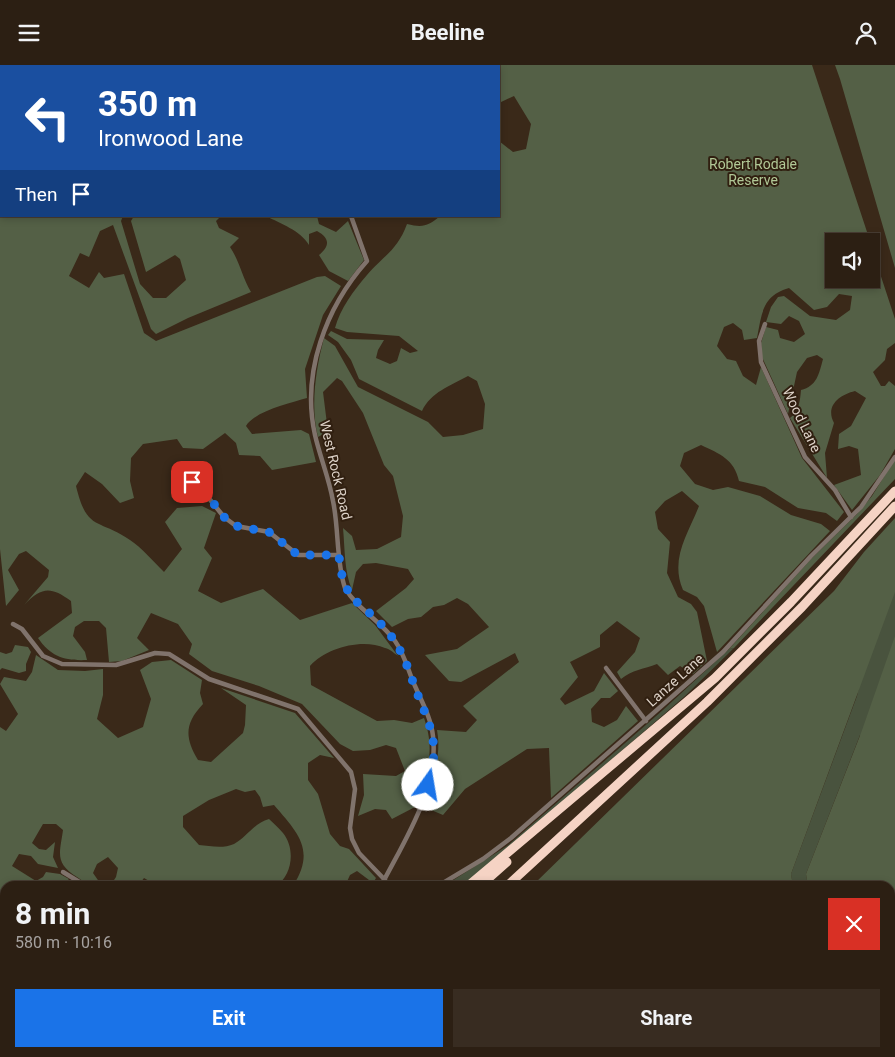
<!DOCTYPE html>
<meta charset="utf-8">
<style>
:root{--surface:#2c1f13;--page:#382c21;--text:#f1f3f6;--muted:#a6a2a0;--line:#483d33;--accent:#1a73e8}
body{margin:0;font-family:Roboto,sans-serif;background:var(--page);color:var(--text);height:100vh;display:flex;flex-direction:column;font-size:19px;white-space:nowrap}
*{box-sizing:border-box;margin:0}
p{font-size:16px;color:var(--muted)}
.icon{flex:none;width:28px;height:28px;fill:none;stroke:currentColor;stroke-width:2;stroke-linecap:round;stroke-linejoin:round}
.map{position:relative;flex:1;overflow:hidden}
.sheet{position:absolute;left:0px;top:816px;width:895px;height:176px;display:flex;flex-direction:column;background:var(--surface);border-radius:15px 15px 0 0;box-shadow:0 2px 8px #0003,0 0 0 1px var(--line)}
.sheet>*{flex:none}
.top-card{position:absolute;left:0px;top:0px;width:500px;height:152px;box-shadow:0 2px 8px #0003,0 0 0 1px var(--line);background:#1a4fa0;color:#fff;overflow:hidden}
.fabs{position:absolute;left:825px;top:168px;display:grid;gap:10px}
.fabs a{display:grid;place-items:center;width:55px;height:55px;border-radius:0px;background:var(--surface);box-shadow:0 2px 8px #0003,0 0 0 1px var(--line);font-size:25px}
.pin{position:absolute;display:grid;place-items:center;width:42px;height:42px;color:#fff;margin:-21px;border-radius:10px;box-shadow:0 2px 8px #0006}
.me{position:absolute;width:55px;margin:-28px;rotate:13deg;stroke-linejoin:round;filter:drop-shadow(0 0 4px #0008)}
.turn{display:flex;align-items:center;gap:18px;height:105px;padding:0 15px;font-size:22px}
.turn .icon{width:65px;height:65px;stroke-width:2.5}
.turn b{display:block;font-size:35px;line-height:42px}
.then{display:flex;align-items:center;height:48px;padding:0 15px;background:#0003;gap:10px;font-size:19px}
.round{display:grid;place-items:center;flex:none;width:52px;height:52px;border-radius:0px;background:var(--page)}
.head{display:flex;align-items:center;justify-content:space-between;height:85px;padding:0 15px}
h1{font-size:30px;font-weight:700;line-height:38px}
.cta{display:flex;gap:10px;margin-top:auto;padding:10px 15px}
.cta a{flex:1;height:58px;border-radius:0px;background:var(--accent);color:#fff;font-size:20px;font-weight:700;line-height:58px;text-align:center}
.cta a+a{background:var(--page);color:var(--text)}
header{display:flex;justify-content:space-between;align-items:center;height:65px;padding:0 15px;background:var(--surface);font-size:22px;font-weight:700}
.map>svg:first-child{display:block}
.green{fill:#49533e}
.forest{fill:#546046}
.lines{fill:none;stroke-linecap:round;stroke-linejoin:round}
.street{stroke:#80736c;stroke-width:4.5}
.highway{stroke:#f5d3c4;stroke-width:9}
.street-bridge{stroke:#80736c;stroke-width:4.5}
.route{stroke:#1a73e8;stroke-width:9;stroke-dasharray:0 16.2}
.labels{text-anchor:middle;dominant-baseline:central;stroke-width:4;stroke-linejoin:round;paint-order:stroke}
.park-label{font-size:14px;fill:#b1c896;stroke:#301f10}
.street-label{font-size:14px;fill:#dcd1c7;stroke:#301f10}
</style>
<header><svg class="icon" aria-label="menu" viewBox="0 0 24 24"><path d="M4 6h16M4 12h16M4 18h16"/></svg>Beeline<svg class="icon" aria-label="person" viewBox="0 0 24 24"><circle cx="12" cy="8" r="4"/><path d="M4 21q1-7 8-7t8 7"/></svg></header>
<div class="map">
<svg width="895" height="992" viewBox="0 0 895 992">
<rect width="100%" height="100%" fill="#3a2919"/>
<!-- green -->
<g class="green">
<polygon points="895,470 895,819 860,670 806,809 808,821 793,821 791,809 857,631"/>
<polygon points="734,583 685,631 492,798 463,821 444,821 507,781 663,645 729,584"/>
<polygon points="219,988 281,988 276,992 215,992"/>
<polygon points="325,988 361,988 357,992 320,992"/>
</g>
<!-- forest -->
<g class="forest">
<path d="M0,0L202,1H1V151H123L121,156L140,219L153,233H166L186,215L180,194L175,190L146,207L131,156L134,151H221L216,156L219,163L239,173L230,182C240,197 242,212 251,227L188,253L156,269L151,264L113,160L100,166L89,192L80,188L69,211L89,223L99,207L104,213L124,209L144,268L156,276L317,212L325,211L341,221L323,250L305,304L307,333C290,338 255,346 246,361L252,369L301,365L309,369L316,397L272,405L260,391L239,390L236,378L225,368L203,384L183,383L177,374L143,379L131,393L130,416L134,433L120,438L102,419L85,407L76,421C87,467 98,453 130,475C142,483 153,496 164,507L182,484L165,457L177,443L202,441L216,448L204,483L212,493L198,526L221,538L263,524L300,555L352,538L375,560L398,591C394,588 390,584 385,583C362,573 326,583 310,601L311,620L377,656L394,655L412,658L424,653C436,687 427,710 415,742L392,754L386,745L375,744L358,751L364,730L363,709L396,711L405,706L396,683L386,680L370,685L353,686L340,679L302,639L259,621L212,606L189,589L192,579L178,559L151,548L137,573L149,585L122,596L109,597L106,563L99,556H84L75,562L73,571L85,587L87,595C65,596 51,592 38,573L72,548L71,536C50,521 42,522 24,540L48,512L49,505L26,486L19,489L8,505L19,525L6,541L0,484Z"/>
<path d="M392,0H812L870,176H834V214H871V181L895,254V278L887,284L885,295L873,307L881,321H885L889,316L895,321V384L880,410L852,445L834,420L861,410L858,384L849,381L838,384L839,369L851,361L866,333L855,326C839,330 825,341 834,358L825,388L827,413L790,353C799,346 800,336 801,325C817,321 819,309 823,294L817,290L807,293L797,307L788,349L762,292L761,278L766,262L778,265L780,273L794,277L805,269L799,256L789,251L781,259L766,257L771,242L778,232L784,231L810,251L836,255L850,245L852,231L839,229L827,242L814,245L789,223C762,231 762,248 757,273L744,275L742,265L733,258L724,262L717,281L727,294L736,296L743,311L756,320L761,302L802,393L844,447L837,456L826,448L798,443L765,422L739,416C734,394 720,389 701,380L684,388L680,401L695,419L713,425L728,422L760,431L791,450L821,459L830,466L717,587L704,541L697,532L683,525C670,494 687,471 699,441L682,426L665,436L655,447L658,464L670,477L667,508L678,532L691,539L697,547L707,596L693,609L680,601L668,610L657,599C644,604 632,605 621,614L617,607L635,587L640,573L617,556L600,570V582L570,597L578,612L560,634L565,640L594,626L604,608L618,626L610,633H601L591,644L592,657L604,662L617,655L626,641L638,656L551,733L549,683L527,684L465,724L443,750L424,742C432,717 442,691 437,665L466,667L477,655L463,641L519,597L515,588L461,617L449,616L425,590L457,584L489,562L468,539L457,533L444,540L433,542L421,552L408,554L392,562L376,546L406,523L414,514L408,504L376,498L363,499L356,507L352,525C344,506 345,484 343,463L352,471L356,485L377,484L401,472L403,451L393,411L384,400L363,348L342,316L337,313L323,327L327,359L325,368L318,372C310,341 316,303 324,273L335,281L358,322L428,357L443,372L463,370L483,364L485,339L477,316L468,311C450,321 431,327 422,346L359,314L351,295L338,277L328,270L331,266L347,274L384,275L378,285L376,293L390,299L397,296L401,283L410,288L418,286L399,271L347,267L335,263C340,244 354,225 367,210C384,190 397,186 407,159C423,163 428,161 440,151H499V76L513,87L526,84L531,59L514,31L499,38V1Z"/>
<polygon points="835,0 895,0 895,203 840,14"/>
<path d="M266,151H317L319,159L336,167L348,156L364,195L348,216L329,206L319,190C330,181 330,173 317,166L309,169V180C300,165 281,159 266,151Z"/>
<polygon points="895,394 895,414 734,583 729,584 812,493 857,449 872,431"/>
<polygon points="895,453 895,527 791,809 793,821 532,821 834,526 864,487"/>
<polygon points="895,571 895,992 837,992 836,988 890,988 890,821 808,821 806,809 861,668"/>
<polygon points="15,580 28,582 31,587 26,599 26,606 19,608 2,603 0,605 0,587 6,589 12,587"/>
<path d="M36,590L58,605L85,606L103,604V630L97,654L118,673L143,662L151,634L140,605L152,597L171,595L202,615L200,628L203,639C184,659 185,673 198,695L211,697L243,668L245,660L246,640L221,623L295,648L334,693L320,690L308,698V715L318,729L330,769L340,781L349,784L376,813L373,818L357,806L350,810L345,821H293C316,785 298,768 274,740L263,742L260,732L255,725L245,727L236,724L209,735L183,751V762L199,780C210,781 223,784 234,779C247,772 254,758 269,754C274,759 279,763 283,768C296,784 292,811 276,821H152L151,817L144,813L138,821H110L116,812L118,803L108,792L97,799L93,808L100,818L98,821C89,821 84,817 77,812C54,798 60,788 63,765L56,759H43L32,778L39,784L46,785L55,777L53,792L58,803L38,799L31,791L19,789L12,801L36,816L43,812L46,807L60,809L69,814L62,821H5V832H2L0,836V662L6,666L18,649L0,619L4,612L26,616L32,607Z"/>
<polygon points="0,891 5,893 5,933 0,936"/>
<polygon points="0,944 5,948 5,988 22,988 24,992 0,992"/>
<polygon points="32,988 67,988 69,989 67,992 33,992"/>
<polygon points="134,988 207,988 203,992 129,992"/>
<polygon points="378,988 454,988 451,992 374,992"/>
<polygon points="463,988 565,988 561,992 459,992"/>
<polygon points="645,988 820,988 821,992 650,992"/>
</g>
<g class="lines">
<!-- street -->
<g class="street">
<polyline points="324,1 324,0"/>
<path d="M351,151L367,196C326,242 301,308 315,370C320,392 329,413 333,436C339,464 336,496 345,523C357,544 381,556 395,576C405,590 408,606 415,621C422,637 431,653 433,671C439,724 404,776 381,821"/>
<polyline points="765,259 759,276 761,297 805,392 835,425 851,452"/>
<polyline points="192,417 199,421 224,452 236,461 269,467 298,490 339,490"/>
<polyline points="13,559 22,564 43,591 62,599 116,600 155,588 169,589 209,614 298,644 351,707 355,724 350,763 352,774 359,788 385,815"/>
<polyline points="606,603 646,656"/>
<polyline points="63,807 86,821"/>
<polyline points="438,821 483,794 511,773 723,587 811,491 861,442 895,392"/>
<polyline points="0,861 5,864"/>
<polyline points="28,988 29,992"/>
<polyline points="121,992 126,988"/>
<polyline points="209,992 213,988"/>
<polyline points="570,992 579,988"/>
</g>
<!-- highway -->
<g class="highway">
<polyline points="468,821 715,613 791,537 895,426"/>
<polyline points="480,821 507,797"/>
<polyline points="507,821 707,637 802,542 895,441"/>
<polyline points="313,992 318,988"/>
<polyline points="362,992 365,988"/>
</g>
<!-- street-bridge -->
<polyline class="street-bridge" points="289,988 293,992"/>
</g>
<g class="lines">
<!-- route -->
<path class="route" d="M192,417L200,421L224,452L236,461L269,467L298,490H339C343,540 361,534 388,567C400,582 407,599 413,617C428,659 442,674 428,720"/>
</g>
<g class="labels">
<!-- park labels -->
<g class="park-label">
<text x="753" y="99">Robert Rodale<tspan x="753" dy="16">Reserve</tspan></text>
</g>
<!-- street labels -->
<g class="street-label">
<text transform="translate(802 355) rotate(64)">Wood Lane</text>
<text transform="translate(336 405) rotate(77)">West Rock Road</text>
<text transform="translate(675 615) rotate(-42)">Lanze Lane</text>
</g>
</g>
</svg>
<div class="fabs">
<a><svg class="icon" aria-label="sound" viewBox="0 0 24 24"><path d="M4 9h4l5-4v14l-5-4H4zM17 9q2 3 0 6"/></svg></a>
</div>
<div class="pin" style="left:192px;top:417px;background:#d93025"><svg class="icon" aria-label="arrive" viewBox="0 0 24 24"><path d="M6 21V4h12l-3 4 3 4H6"/></svg></div>
<svg class="me" style="left:428px;top:720px" viewBox="-20 -20 40 40"><circle r="19" fill="#fff"/><path d="M0-13L10 11 0 6-10 11z" fill="#1a73e8"/></svg>
<div class="top-card">
<div class="turn"><svg class="icon" aria-label="left" viewBox="0 0 24 24"><path d="M17 20v-9H6M10 6l-5 5 5 5"/></svg><div><b>350 m</b>Ironwood Lane</div></div>
<div class="then">Then<svg class="icon" aria-label="arrive" viewBox="0 0 24 24"><path d="M6 21V4h12l-3 4 3 4H6"/></svg></div>
</div>
<section class="sheet">
<div class="head"><div><h1>8 min</h1><p>580 m · 10:16</p></div><a class="round" style="background:#d93025;color:#fff"><svg class="icon" aria-label="close" viewBox="0 0 24 24"><path d="M6 6l12 12M18 6L6 18"/></svg></a></div>
<div class="cta"><a>Exit</a><a>Share</a></div>
</section>
</div>
